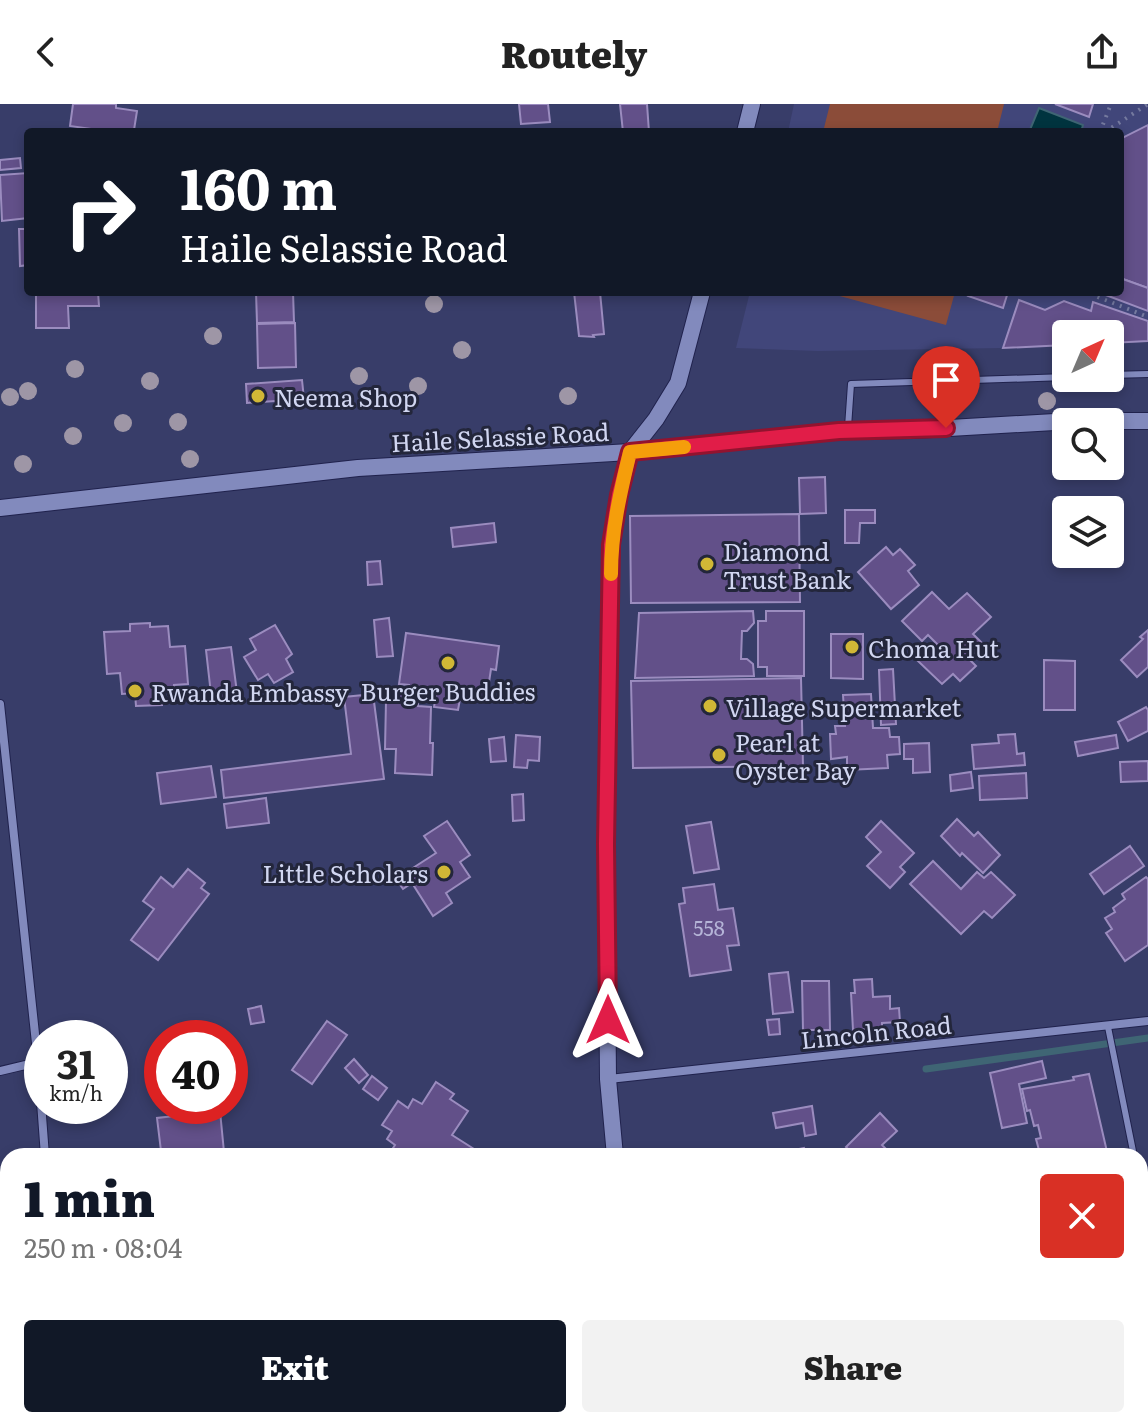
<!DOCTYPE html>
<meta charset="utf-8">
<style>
:root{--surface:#fff;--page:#f2f2f2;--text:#222;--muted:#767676;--accent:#111827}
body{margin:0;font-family:Literata,serif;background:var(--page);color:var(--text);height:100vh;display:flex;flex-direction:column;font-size:30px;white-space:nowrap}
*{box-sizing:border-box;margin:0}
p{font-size:26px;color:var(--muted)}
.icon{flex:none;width:44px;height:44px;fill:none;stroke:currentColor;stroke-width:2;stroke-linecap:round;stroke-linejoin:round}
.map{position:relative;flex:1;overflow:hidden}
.details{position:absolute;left:0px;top:1044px;width:1148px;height:280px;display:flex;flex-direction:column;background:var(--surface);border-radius:24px 24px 0 0;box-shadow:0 4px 12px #0003}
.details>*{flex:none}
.guide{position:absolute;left:24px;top:24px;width:1100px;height:168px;border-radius:8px;box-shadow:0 4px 12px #0003;background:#111827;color:#fff;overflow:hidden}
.needle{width:52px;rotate:44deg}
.controls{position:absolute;left:1052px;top:216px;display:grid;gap:16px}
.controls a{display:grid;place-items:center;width:72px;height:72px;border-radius:8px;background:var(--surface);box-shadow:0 4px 12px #0003;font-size:40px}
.speed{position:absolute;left:24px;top:916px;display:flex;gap:16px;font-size:40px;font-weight:700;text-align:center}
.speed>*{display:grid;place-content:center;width:104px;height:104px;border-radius:50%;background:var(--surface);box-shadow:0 4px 12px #0003;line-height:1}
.speed small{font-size:20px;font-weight:400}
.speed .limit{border:12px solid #d22;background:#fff;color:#111}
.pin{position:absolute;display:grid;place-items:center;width:68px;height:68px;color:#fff;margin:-82px -34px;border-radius:50% 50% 50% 0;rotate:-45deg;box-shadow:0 0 8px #0007}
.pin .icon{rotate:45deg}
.me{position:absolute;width:88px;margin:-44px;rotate:0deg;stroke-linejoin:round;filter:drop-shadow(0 0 6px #0008)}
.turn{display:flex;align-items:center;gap:28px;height:168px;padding:0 24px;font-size:36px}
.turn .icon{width:104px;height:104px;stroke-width:2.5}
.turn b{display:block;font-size:56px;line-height:68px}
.round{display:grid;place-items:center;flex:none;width:84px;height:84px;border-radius:8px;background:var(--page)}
.summary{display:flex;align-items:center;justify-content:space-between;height:136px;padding:0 24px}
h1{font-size:48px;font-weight:800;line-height:60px;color:var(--accent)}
.primary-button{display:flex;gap:16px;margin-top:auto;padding:16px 24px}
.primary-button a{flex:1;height:92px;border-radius:8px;background:var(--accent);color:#fff;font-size:32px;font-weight:800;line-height:92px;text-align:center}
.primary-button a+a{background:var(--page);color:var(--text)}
header{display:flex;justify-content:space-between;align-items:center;height:104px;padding:0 24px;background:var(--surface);font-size:36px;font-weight:800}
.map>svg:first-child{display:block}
.built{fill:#41467a}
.green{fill:#8b4c39}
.water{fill:#00343f;stroke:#3f6574;stroke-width:2}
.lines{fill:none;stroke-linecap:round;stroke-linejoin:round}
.stream{stroke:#3f6574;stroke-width:7}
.building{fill:#625089;stroke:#9b8cbf;stroke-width:2}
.lane-casing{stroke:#20224d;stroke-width:8}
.street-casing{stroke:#20224d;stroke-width:10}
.secondary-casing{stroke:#20224d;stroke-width:18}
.path{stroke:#757a9f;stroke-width:4;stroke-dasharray:2 6;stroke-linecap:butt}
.lane{stroke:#828abd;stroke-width:6}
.street{stroke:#828abd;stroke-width:8}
.secondary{stroke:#828abd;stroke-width:16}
.tree{fill:#9e96a6}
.route-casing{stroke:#92132f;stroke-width:20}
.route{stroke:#e11d48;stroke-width:14}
.slow{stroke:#f59e0b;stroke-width:14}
.poi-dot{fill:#d1b736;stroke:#23263b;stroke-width:3}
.labels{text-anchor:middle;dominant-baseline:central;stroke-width:6;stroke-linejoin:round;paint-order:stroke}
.number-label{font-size:20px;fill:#b5b4d7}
.poi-label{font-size:24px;fill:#d1d6f1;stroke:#23263b;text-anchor:start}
.street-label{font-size:24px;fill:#d1d6f1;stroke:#23263b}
</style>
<header><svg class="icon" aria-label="back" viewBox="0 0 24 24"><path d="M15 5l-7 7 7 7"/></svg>Routely<svg class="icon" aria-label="share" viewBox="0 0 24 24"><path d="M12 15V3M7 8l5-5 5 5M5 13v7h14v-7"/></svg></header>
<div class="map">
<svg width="1148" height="1324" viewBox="0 0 1148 1324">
<rect width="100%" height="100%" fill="#383d69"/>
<!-- built -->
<polygon class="built" points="794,0 1148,0 1148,237 1110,230 1066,230 1003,244 818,247 736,244 750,188 1120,188 1120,28 788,28"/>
<!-- green -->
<g class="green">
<polygon points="830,0 1004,0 997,28 823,28"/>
<polygon points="825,188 955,188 946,221"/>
</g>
<!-- water -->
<polygon class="water" points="1039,4 1083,21 1081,28 1029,28"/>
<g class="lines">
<!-- stream -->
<polyline class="stream" points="926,965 1148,934"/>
</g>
<!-- building -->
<g class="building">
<polygon points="73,0 116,0 116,4 137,7 134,26 126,25 125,28 112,28 70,22"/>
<polygon points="519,0 548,0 550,18 521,20"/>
<polygon points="620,0 647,0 649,28 623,28"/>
<polygon points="1055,0 1093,0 1089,13"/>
<polygon points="1148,21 1148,184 1120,174 1120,35"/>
<polygon points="20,54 21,64 0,66 0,56"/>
<polygon points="28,69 28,114 2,117 0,71"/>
<polygon points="19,125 28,125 28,161 20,162"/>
<polygon points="1120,174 1148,184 1148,207 1103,190 1103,188 1120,188"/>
<polygon points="36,188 98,188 99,202 68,202 69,224 36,224"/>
<polygon points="256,188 293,188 294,218 257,219"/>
<polygon points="574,188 600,188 604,230 593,231 594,233 579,232"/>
<polygon points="970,188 1008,188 1003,204 968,192"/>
<polygon points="1019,196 1045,206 1064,197 1091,207 1093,198 1148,217 1148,237 1110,239 1110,230 1066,230 1066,241 1003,244"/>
<polygon points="295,219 296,263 258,264 257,220"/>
<polygon points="302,276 304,295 247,299 246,280"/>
<polygon points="825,373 826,409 800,410 799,374"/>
<polygon points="845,406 875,406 875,419 860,419 859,439 845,439"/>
<polygon points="799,410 800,498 631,499 630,412"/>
<polygon points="494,419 496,438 453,443 451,424"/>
<polygon points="886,443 893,451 900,445 915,461 908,467 919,481 891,505 858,468"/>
<polygon points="380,457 382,480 368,481 367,458"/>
<polygon points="932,488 949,505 967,489 991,513 973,530 984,541 969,555 976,562 960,577 953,570 942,580 918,557 937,540 928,531 922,537 902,517"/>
<polygon points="753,507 754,519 747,527 742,527 741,555 747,555 753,560 754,572 635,574 639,509"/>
<polygon points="766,507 804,507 804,572 767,572 767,563 758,563 758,517 766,517"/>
<polygon points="389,514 393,552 377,553 374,516"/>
<polygon points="150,519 150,523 168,522 170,543 185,542 188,580 174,581 174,585 161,586 162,601 136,602 135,589 122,590 120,569 107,570 104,528 130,527 130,520"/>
<polygon points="275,521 292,550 286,555 293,568 274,579 268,570 258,576 244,553 256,546 250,535"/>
<polygon points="1148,526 1148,563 1137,573 1121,556 1143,535 1140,533"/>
<polygon points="406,529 499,542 496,566 491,565 486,598 460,595 458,606 434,603 436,591 409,587 409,581 399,580"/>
<polygon points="831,530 863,530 863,575 831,574"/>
<polygon points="231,543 238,596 212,599 206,546"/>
<polygon points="1044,556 1075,557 1075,606 1044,606"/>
<polygon points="893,565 896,620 881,621 879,566"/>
<polygon points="801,574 803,662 633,664 631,577"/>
<polygon points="381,583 407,584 407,591 418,591 418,602 431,603 430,639 433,639 432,671 395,669 396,645 385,645 386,597 380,597"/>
<polygon points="373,590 384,675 224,694 221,666 351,650 344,593"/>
<polygon points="871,590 873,624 889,624 890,633 899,633 900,650 887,651 888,664 847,666 847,653 831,655 830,630 836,630 835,622 845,622 843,591"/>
<polygon points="1146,603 1148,606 1148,627 1128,637 1118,618"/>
<polygon points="1015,630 1017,650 1024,649 1025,661 974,665 972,641 999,639 998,631"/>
<polygon points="516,631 540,633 539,657 528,656 527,664 514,663"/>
<polygon points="1116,631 1118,644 1078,652 1075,638"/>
<polygon points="504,633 506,657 491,658 489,635"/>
<polygon points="929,639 930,668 913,669 913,655 904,655 904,640"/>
<polygon points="1148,657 1148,677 1121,678 1120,658"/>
<polygon points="211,662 216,693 161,700 157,669"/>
<polygon points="971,668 973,684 951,687 950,671"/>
<polygon points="1026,669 1027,694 980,696 979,672"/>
<polygon points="523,690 524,716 513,717 512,691"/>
<polygon points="266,694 269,719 227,724 224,700"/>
<polygon points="957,715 974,732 978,728 1000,751 983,769 962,749 960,752 941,732"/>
<polygon points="447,717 470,751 460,758 470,773 446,789 452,799 433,812 412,779 403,785 396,775 436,749 424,732"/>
<polygon points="881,717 914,749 900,763 905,768 890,784 867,762 881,748 866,733"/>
<polygon points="711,718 719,765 694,769 686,722"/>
<polygon points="1130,742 1144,762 1104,790 1090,770"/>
<polygon points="933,757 961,785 977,768 984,774 991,768 1015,791 992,814 984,807 961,830 910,780"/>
<polygon points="188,765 205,779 201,784 209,790 158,856 131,836 154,805 143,797 161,773 173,783"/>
<polygon points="1146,773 1148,775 1148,841 1125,857 1106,829 1112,825 1105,814 1115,808 1113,804 1125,795 1122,790"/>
<polygon points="714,780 718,806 733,804 739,841 727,842 731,866 690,872 679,800 685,799 683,784"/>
<polygon points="788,868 793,908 773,910 769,870"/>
<polygon points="872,875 873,893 890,892 890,905 899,904 900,918 882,919 882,924 853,926 851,889 855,889 854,876"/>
<polygon points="802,877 829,877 830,926 803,926"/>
<polygon points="261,902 264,918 251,920 248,905"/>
<polygon points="779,915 780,930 769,931 767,916"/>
<polygon points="327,917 347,931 312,980 292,966"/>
<polygon points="354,955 368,971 359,979 345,964"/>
<polygon points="1042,957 1046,974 1019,980 1027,1019 1002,1024 990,969"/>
<polygon points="1089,970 1108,1052 1038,1052 1040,1050 1036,1035 1041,1034 1038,1021 1034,1022 1030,1006 1027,1007 1022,985 1074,976 1073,973"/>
<polygon points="372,972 387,984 378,996 363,985"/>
<polygon points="436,978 454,990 450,995 468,1007 452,1031 474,1045 469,1052 450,1052 441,1046 438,1052 388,1052 395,1041 387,1035 392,1027 382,1021 398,997 408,1004 413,995 422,1000"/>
<polygon points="812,1002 816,1030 805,1032 803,1019 776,1024 773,1009"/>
<polygon points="220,1007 224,1048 248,1045 249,1052 180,1052 180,1045 161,1047 157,1014"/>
<polygon points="880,1009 897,1027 882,1041 893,1052 855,1052 846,1043"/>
<polygon points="804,1044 806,1052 766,1052"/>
<polygon points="200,1316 228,1316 221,1324 208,1324"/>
<polygon points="535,1316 554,1316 555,1324 525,1324 524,1317"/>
<polygon points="720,1316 765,1316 766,1324 720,1324"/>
<polygon points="771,1316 841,1316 841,1317 821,1319 822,1324 772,1324"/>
<polygon points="876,1316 932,1316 933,1321 915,1324 877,1324"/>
<polygon points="980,1316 1033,1316 1036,1324 976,1324 974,1318"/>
</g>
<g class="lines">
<defs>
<g id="lane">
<polyline points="1110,271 1148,270"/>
<polyline points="848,323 851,280 1066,273"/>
<polyline points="1108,923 1134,1052"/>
<polyline points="1140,1081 1146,1113"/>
<polyline points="953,1316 955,1324"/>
</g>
<g id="street">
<polyline points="0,600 38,958 45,1052"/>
<polyline points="0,967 38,958"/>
<polyline points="609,975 1148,917"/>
<polyline points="65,1316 66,1324"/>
</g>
<g id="secondary">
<polyline points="745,28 752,0"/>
<polyline points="0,404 358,364 630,348 839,327 915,326 1072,317 1148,317"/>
<polyline points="615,1052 608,975 606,740 611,441 619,391 630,348 656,315 678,279 702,188"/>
<polyline points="646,1316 647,1324"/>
</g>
</defs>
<!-- lane casing -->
<use href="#lane" class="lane-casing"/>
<!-- street casing -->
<use href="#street" class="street-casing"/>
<!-- secondary casing -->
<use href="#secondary" class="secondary-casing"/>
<!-- path -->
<g class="path">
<polyline points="1100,28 1111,0"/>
<polyline points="1105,28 1148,0"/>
<polyline points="1092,188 1093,191 1148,213"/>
</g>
<!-- lane -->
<use href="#lane" class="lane"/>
<!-- street -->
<use href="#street" class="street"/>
<!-- secondary -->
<use href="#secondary" class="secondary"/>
</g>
<!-- trees -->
<g class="tree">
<circle cx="434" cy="200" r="9"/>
<circle cx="213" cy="232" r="9"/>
<circle cx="462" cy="246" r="9"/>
<circle cx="75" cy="265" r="9"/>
<circle cx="359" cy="272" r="9"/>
<circle cx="150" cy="277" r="9"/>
<circle cx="418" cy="282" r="9"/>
<circle cx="28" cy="287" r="9"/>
<circle cx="568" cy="292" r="9"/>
<circle cx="10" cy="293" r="9"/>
<circle cx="941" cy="297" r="9"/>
<circle cx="1047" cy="297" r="9"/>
<circle cx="178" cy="318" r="9"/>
<circle cx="123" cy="319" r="9"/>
<circle cx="73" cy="332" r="9"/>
<circle cx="190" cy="355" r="9"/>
<circle cx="23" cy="360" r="9"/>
</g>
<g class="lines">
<defs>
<polyline id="route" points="608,916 606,740 611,441 619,391 630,348 839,327 946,324"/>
</defs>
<!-- route casing -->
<use href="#route" class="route-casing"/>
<!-- route -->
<use href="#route" class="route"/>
<!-- slow -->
<path class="slow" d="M611,470C611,428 620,389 630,348L684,343"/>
</g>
<!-- markers -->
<g class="poi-dot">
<circle cx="258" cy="292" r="8"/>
<circle cx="707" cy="460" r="8"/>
<circle cx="852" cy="543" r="8"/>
<circle cx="448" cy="559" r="8"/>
<circle cx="135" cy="587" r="8"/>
<circle cx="710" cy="602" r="8"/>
<circle cx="719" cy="651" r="8"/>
<circle cx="444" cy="768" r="8"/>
</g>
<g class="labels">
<!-- number labels -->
<g class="number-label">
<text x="709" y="823">558</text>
</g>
<!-- poi labels -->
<g class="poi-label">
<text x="274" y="292">Neema Shop</text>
<text x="723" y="446">Diamond<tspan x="723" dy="28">Trust Bank</tspan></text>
<text x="868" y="543">Choma Hut</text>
<text x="448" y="586" text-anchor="middle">Burger Buddies</text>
<text x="151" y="587">Rwanda Embassy</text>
<text x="726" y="602">Village Supermarket</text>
<text x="735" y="637">Pearl at<tspan x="735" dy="28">Oyster Bay</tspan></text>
<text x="428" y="768" text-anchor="end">Little Scholars</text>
</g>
<!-- street labels -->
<g class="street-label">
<text transform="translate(500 332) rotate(-3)">Haile Selassie Road</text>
<text transform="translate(876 927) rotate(-6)">Lincoln Road</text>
</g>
</g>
</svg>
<div class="controls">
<a><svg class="needle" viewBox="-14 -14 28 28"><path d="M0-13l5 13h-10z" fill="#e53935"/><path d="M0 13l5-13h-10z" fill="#767676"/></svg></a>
<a><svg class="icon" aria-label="search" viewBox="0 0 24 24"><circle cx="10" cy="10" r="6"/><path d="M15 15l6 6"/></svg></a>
<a><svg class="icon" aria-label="layers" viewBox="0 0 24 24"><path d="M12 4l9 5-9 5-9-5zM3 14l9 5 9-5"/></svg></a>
</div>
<div class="speed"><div>31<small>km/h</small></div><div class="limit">40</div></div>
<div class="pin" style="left:946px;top:324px;background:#d93025"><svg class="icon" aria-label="arrive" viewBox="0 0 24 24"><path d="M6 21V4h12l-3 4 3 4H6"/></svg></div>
<svg class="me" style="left:608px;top:916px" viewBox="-20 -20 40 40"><path d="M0-17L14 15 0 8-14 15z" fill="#e11d48" stroke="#fff" stroke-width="4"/></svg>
<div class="guide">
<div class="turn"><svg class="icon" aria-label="right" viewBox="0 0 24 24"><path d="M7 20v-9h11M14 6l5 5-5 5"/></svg><div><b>160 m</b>Haile Selassie Road</div></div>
</div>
<section class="details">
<div class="summary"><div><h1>1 min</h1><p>250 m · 08:04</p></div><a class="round" style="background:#d93025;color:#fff"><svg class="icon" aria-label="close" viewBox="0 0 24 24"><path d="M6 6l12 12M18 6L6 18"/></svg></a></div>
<div class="primary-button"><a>Exit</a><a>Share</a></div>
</section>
</div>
